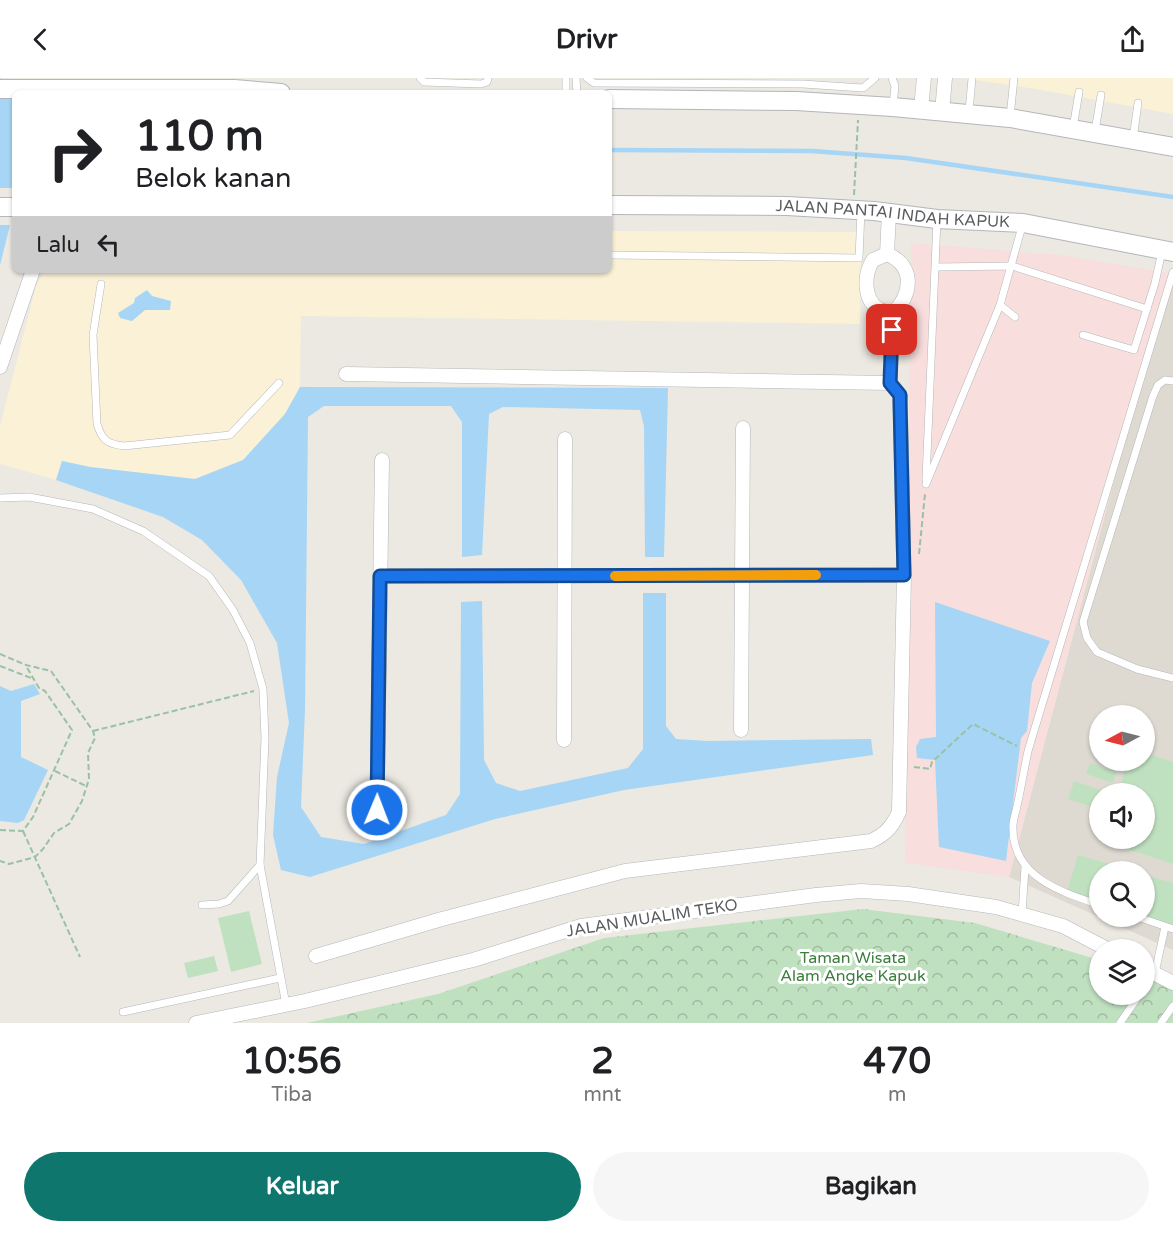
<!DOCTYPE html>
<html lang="id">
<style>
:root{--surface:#fff;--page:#f6f6f6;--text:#202124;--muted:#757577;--accent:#0f766e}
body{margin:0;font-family:"Varela Round",sans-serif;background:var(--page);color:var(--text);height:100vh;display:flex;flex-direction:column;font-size:22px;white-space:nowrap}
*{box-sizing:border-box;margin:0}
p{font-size:20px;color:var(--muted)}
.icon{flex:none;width:33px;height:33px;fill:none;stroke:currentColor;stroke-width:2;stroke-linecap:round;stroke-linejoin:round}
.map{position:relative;height:945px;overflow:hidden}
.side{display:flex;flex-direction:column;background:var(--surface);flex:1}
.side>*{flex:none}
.hud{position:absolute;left:12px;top:12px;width:600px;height:183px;border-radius:9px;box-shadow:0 2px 4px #0004;background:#fff;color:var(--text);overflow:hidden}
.needle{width:39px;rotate:263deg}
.tools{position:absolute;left:1089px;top:627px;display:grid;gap:12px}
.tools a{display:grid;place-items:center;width:66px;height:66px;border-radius:50%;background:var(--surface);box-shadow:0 2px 4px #0004;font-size:30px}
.pin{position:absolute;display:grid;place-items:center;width:51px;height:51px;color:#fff;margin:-26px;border-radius:12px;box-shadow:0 3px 9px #0006}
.me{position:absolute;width:66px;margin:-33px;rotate:1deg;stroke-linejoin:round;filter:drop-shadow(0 0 4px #0008)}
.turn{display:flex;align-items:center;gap:21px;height:126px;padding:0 24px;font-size:27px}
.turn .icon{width:78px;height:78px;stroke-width:2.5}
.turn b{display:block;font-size:42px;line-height:51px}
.then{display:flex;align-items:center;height:57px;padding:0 24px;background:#0003;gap:12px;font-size:22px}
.eta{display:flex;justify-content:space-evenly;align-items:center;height:102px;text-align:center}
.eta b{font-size:36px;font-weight:800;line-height:42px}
.action{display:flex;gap:12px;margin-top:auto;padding:12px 24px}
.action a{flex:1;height:69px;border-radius:36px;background:var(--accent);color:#fff;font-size:24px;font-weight:800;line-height:69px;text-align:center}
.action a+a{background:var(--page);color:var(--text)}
header{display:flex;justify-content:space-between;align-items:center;height:78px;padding:0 24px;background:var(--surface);font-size:27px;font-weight:800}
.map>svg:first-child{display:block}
.commercial{fill:#faf1d7}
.education{fill:#dedad2;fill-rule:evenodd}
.medical{fill:#f8dfdd}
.park{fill:url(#park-crowns)}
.pitch{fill:#c0e1c0}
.water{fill:#a6d5f6}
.pier{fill:#ebe9e1}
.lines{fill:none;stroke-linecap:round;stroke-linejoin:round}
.stream{stroke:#a6d5f6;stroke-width:4.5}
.service-casing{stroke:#b4b7ba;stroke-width:8}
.minor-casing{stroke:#b4b7ba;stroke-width:15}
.secondary-casing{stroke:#b3b6ba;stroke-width:20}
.path{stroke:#9ac1a4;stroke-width:2;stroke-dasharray:6 3;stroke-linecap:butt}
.service{stroke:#fff;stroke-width:7}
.minor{stroke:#fff;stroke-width:14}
.secondary{stroke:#fff;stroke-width:18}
.route-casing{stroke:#114b97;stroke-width:15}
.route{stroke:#1a73e8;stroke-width:10}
.slow{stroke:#f59e0b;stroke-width:10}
.labels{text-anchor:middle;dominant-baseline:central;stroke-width:6;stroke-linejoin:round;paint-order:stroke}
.street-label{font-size:16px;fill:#5a5d60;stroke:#fff}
.park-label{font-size:16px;fill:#3c7d3d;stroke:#fff}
</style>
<header><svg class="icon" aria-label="back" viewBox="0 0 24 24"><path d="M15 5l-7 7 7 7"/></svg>Drivr<svg class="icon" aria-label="share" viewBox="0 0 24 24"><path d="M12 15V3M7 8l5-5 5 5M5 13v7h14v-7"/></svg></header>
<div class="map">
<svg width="1173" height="945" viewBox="0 0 1173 945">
<defs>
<pattern id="park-crowns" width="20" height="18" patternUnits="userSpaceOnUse" patternTransform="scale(1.5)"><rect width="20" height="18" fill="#c0e1c0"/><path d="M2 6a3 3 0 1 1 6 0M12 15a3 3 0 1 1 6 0" fill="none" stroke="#9fba9f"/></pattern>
</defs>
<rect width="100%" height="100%" fill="#ebe9e1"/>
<!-- commercial -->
<g class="commercial">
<polygon points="962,0 1173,0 1173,36 1036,11"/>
<polygon points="609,153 861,154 860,246 301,238 300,309 285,336 243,382 195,401 90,389 62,383 56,402 0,386 0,348 36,208 45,192 609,192"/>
</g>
<!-- education -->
<path class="education" d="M1169,195L1173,196V872L1009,799ZM1100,638H1144V682H1100ZM1100,716H1144V760H1100ZM1100,794H1144V838H1100Z"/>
<!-- medical -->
<polygon class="medical" points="911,165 1060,177 1169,195 1009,799 905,785"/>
<!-- park -->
<polygon class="park" points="863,831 975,845 1099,882 1100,916 1144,916 1145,896 1173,907 1173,945 307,945 438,916 604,860"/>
<!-- pitch -->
<g class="pitch">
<polygon points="1145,675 1173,684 1173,786 1103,763 1103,761 1144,760 1144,716 1118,715 1128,683 1144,682"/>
<polygon points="1090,685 1116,694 1113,705 1086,696"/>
<polygon points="1074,703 1109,715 1100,716 1099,731 1068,721"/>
<polygon points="1078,777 1134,793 1100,794 1099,827 1066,817"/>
<polygon points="1145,797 1173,805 1173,849 1144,838"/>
<polygon points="249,833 262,886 231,894 218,840"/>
<polygon points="214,878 218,893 188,900 184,885"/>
</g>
<!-- water -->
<g class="water">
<polygon points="0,0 15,15 11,143 0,187"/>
<polygon points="147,212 152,218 171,223 170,232 145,232 132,243 120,240 118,235 134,225 135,220"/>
<polygon points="300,309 668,310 664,479 645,479 644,348 640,332 503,329 489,336 482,477 462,479 462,344 451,328 324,328 308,339 305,631 301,729 321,759 364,766 446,737 460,716 461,524 482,523 484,682 496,705 520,713 628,690 643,671 643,515 666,515 666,648 676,661 707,663 871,661 873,677 624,712 495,741 310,799 281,792 273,757 277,699 289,645 277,565 241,502 202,462 163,439 56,402 62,383 90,389 195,401 243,382 285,336"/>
<polygon points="935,524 1050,563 1032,605 1027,653 1021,660 1006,783 939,769 935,682 917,680 916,669 920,661 936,659"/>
<polygon points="34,606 40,616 21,623 21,679 48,692 24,742 18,745 0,743 0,608 11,613"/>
</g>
<!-- pier -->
<polygon class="pier" points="0,110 15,110 13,147 0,147"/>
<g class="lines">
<!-- stream -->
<polyline class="stream" points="609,72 812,73 906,80 1173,119"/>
<defs>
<g id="service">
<polyline points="420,0 424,4 481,6 487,4 488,0"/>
<polyline points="566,0 566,15"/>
<polyline points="576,0 577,15"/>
<polyline points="587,0 594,5 803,6 863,10 875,0"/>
<polyline points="892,0 895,8 893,27"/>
<polyline points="969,34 972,0"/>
<polyline points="1010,39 1014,0"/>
<polyline points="1073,50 1079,14"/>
<polyline points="1095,53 1101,17"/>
<polyline points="1133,61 1138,25"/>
<polyline points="609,177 859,180 861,133"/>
<polyline points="936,189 1012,188 1147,231"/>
<path d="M101,206L93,257L97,346C102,362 107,366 124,368L230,357L279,305"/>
<polyline points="1000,227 1015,239"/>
<polyline points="1083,257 1134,272 1155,205 1162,173"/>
<polyline points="1173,303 1165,302 1158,307 1153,318 1083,544 1087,560 1097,574 1137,591 1173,600"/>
<polyline points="926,401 937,142"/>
<polyline points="926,406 1000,227 1023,145"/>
<polyline points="0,420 29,419 93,431 143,453 209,498 233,532 250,565 263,611 265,660 260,787 286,927"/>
<polyline points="202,827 219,826 228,823 260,787"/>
<path d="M1100,827C1061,814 1013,799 1013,751C1012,743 1016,735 1017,728C1021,710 1024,692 1028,673L1173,194"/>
<polyline points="1022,836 1025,789"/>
<polyline points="1135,838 1173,851"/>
<polyline points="1144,910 1155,895 1165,849"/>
<polyline points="123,934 280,900"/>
<polyline points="1120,945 1140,916"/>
<polyline points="1161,945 1173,928"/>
</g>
<g id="minor">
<polyline points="921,31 924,0"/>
<polyline points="942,34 945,0"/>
<polyline points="887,176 889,135"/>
<polyline points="0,289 33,192"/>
<polyline points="346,296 890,305 900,317 904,497"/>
<path d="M890,305L892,236C912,217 916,188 887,176L873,182C864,196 863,220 878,231C882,233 888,234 892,236"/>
<polyline points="741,652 743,350"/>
<polyline points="564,662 565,361"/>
<polyline points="377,732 382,382"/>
<path d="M316,878L442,841L625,793L871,763C886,756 892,749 899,734L904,497L380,498"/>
<polyline points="1144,890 1173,905"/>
<polyline points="196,945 305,923 473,882 581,848 816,817 861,813 908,816 996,829 1063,848 1109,872"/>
</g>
<g id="secondary">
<polyline points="0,11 234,11 281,15"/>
<polyline points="609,21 796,23 893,29 1010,40 1173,69"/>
<path id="s1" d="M609,127L787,128L874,133L937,141L1023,145L1173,174"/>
<polyline points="0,129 15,129"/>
</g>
</defs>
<!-- service casing -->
<use href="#service" class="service-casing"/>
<!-- minor casing -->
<use href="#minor" class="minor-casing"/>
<!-- secondary casing -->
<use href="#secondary" class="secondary-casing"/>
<!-- path -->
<g class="path">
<polyline points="854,117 858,42"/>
<polyline points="919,476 925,416"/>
<polyline points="0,576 26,587 51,593 93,653 95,660 88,675 89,701 82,723 69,746 54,755 43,771 35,779 9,786 0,783"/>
<polyline points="0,588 31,600"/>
<polyline points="93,653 254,613"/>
<polyline points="914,689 930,691 932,684 973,646 1017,668"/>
<polyline points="55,693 86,708"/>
<polyline points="0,752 23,753 33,739 72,652 45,613 39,610 26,588"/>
<polyline points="23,753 80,879"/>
</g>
<!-- service -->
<use href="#service" class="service"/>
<!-- minor -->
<use href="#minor" class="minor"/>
<!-- secondary -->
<use href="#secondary" class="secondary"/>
</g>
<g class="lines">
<defs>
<polyline id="route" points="377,732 380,498 904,497 900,324 900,317 890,305 892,252"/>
</defs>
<!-- route casing -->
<use href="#route" class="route-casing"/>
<!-- route -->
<use href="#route" class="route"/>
<!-- slow -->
<polyline class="slow" points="615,498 816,497"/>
</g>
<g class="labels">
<!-- street labels -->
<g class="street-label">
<text stroke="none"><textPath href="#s1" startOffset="284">JALAN PANTAI INDAH KAPUK</textPath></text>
<text transform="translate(652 840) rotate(-9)">JALAN MUALIM TEKO</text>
</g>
<!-- park labels -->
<g class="park-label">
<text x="853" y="880">Taman Wisata<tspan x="853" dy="18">Alam Angke Kapuk</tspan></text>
</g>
</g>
</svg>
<div class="tools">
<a><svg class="needle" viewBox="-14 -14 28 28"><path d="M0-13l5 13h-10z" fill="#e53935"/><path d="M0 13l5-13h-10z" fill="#757577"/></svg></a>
<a><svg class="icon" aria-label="sound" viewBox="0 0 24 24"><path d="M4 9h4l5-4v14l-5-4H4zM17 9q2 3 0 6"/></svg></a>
<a><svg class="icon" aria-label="search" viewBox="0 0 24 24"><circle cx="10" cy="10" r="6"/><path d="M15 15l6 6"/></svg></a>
<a><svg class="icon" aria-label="layers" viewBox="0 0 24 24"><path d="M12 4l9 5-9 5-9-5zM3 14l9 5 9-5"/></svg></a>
</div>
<div class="pin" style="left:892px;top:252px;background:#d93025"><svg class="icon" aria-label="arrive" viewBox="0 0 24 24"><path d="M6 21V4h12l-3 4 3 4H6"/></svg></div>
<svg class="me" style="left:377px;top:732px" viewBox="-20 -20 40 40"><circle r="17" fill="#1a73e8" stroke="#fff" stroke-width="3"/><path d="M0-11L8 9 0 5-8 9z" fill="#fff"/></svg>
<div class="hud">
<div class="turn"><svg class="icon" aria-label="right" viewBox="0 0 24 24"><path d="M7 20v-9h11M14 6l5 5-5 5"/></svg><div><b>110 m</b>Belok kanan</div></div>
<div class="then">Lalu<svg class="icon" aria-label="left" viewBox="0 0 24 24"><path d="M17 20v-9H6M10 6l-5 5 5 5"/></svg></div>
</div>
</div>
<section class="side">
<div class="eta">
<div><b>10:56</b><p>Tiba</p></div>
<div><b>2</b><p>mnt</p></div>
<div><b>470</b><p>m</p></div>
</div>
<div class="action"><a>Keluar</a><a>Bagikan</a></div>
</section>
